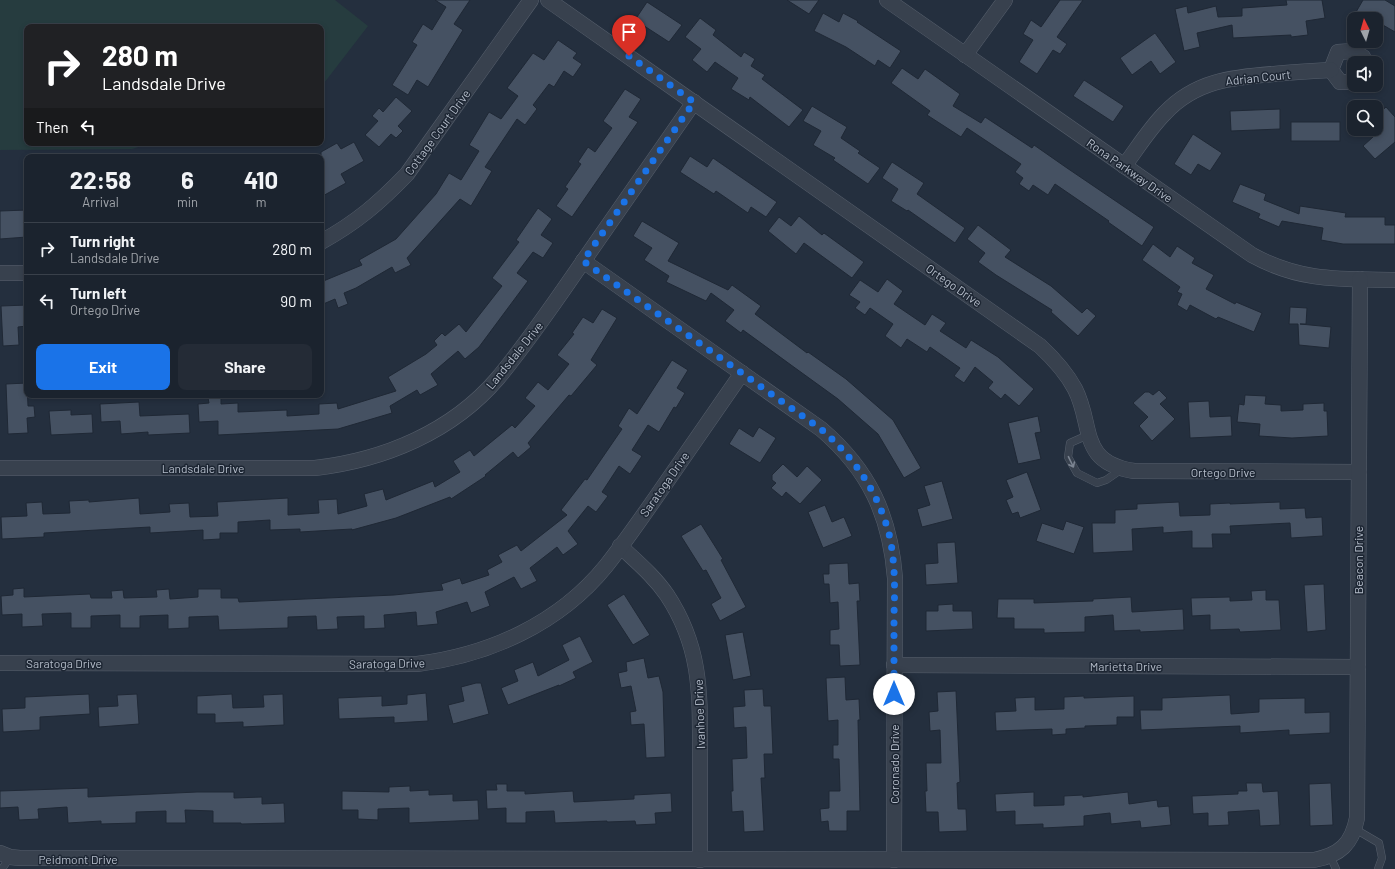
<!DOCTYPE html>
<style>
:root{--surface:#1b232e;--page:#242b36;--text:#f1f3f6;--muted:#a0a4aa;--line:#39404a;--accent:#1a73e8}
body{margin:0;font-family:Barlow,sans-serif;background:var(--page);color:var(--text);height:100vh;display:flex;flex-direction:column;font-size:15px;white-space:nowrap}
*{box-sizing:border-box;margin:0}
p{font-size:13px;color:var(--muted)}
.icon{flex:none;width:22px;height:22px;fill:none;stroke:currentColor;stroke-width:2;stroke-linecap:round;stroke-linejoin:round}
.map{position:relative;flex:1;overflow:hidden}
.side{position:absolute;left:24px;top:154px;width:300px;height:244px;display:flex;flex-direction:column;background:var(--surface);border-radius:8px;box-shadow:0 2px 6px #0003,0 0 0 1px var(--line)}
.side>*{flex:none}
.banner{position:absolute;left:24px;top:24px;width:300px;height:122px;border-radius:8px;box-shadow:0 2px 6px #0003,0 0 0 1px var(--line);background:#202124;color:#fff;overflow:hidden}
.needle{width:26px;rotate:355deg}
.tools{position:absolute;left:1347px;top:12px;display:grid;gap:8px}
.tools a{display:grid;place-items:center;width:36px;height:36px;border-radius:8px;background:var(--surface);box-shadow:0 2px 6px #0003,0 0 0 1px var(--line);font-size:20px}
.pin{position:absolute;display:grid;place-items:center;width:34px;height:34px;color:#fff;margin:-41px -17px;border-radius:50% 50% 50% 0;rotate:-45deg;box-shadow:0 0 4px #0007}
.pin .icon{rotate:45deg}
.me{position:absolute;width:44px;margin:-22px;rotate:0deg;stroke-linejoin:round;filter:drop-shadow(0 0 3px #0008)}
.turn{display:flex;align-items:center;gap:14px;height:84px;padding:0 12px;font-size:18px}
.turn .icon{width:52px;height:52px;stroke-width:2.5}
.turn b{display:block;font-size:28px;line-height:34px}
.then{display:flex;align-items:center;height:38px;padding:0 12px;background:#0003;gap:8px;font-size:15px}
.eta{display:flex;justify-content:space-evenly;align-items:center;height:68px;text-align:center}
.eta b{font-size:24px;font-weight:700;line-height:28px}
.primary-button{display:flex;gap:8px;margin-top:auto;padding:8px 12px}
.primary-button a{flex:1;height:46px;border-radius:8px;background:var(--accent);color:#fff;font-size:16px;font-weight:700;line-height:46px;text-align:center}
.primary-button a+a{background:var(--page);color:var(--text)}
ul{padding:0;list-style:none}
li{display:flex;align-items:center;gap:12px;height:52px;padding:0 12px;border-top:1px solid var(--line)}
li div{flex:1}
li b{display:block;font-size:15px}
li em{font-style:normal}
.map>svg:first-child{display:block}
.green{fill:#263c3f}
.building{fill:#455162;stroke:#1f2835}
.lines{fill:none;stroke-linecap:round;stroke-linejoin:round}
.service-casing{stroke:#565f6c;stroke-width:8}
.minor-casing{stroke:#565f6c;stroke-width:16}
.service{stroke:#38414e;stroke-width:7}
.minor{stroke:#38414e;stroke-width:15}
.oneway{stroke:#7c8592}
.route{stroke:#1a73e8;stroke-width:7;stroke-dasharray:0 12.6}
.labels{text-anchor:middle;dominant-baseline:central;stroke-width:3;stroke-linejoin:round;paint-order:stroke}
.street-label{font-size:12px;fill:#b4bcc9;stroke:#1d2633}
</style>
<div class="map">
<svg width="1395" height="869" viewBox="0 0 1395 869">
<rect width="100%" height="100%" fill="#242f3e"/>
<!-- green -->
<polygon class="green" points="0,0 335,0 368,26 321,87 321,27 27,27 27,143 151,143 132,149 0,150"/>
<!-- building -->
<g class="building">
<polygon points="435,0 470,0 454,24 463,30 428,87 417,80 408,95 392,85 417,45 412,42 423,24 432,30 446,7"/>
<polygon points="787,0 819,0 809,14"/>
<polygon points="1060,0 1083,0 1057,37 1067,44 1060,54 1053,50 1037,74 1019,62 1033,40 1023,34 1031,20 1041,27"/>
<polygon points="1286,0 1322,0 1325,18 1306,21 1308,35 1291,37 1291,35 1233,38 1232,25 1197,33 1200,47 1184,51 1175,9 1187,6 1188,13 1216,6 1218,17 1242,16 1242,8 1287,5"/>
<polygon points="1363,0 1385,0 1395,6 1395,32 1376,21 1376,19 1352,19"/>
<polygon points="647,2 682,25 669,42 635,20"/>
<polygon points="823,13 839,22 843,13 858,21 857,22 901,51 890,68 878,60 875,66 846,47 814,31"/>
<polygon points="700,18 716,30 713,35 741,57 744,52 755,59 751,66 765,75 762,79 803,110 789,127 750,97 749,100 731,89 738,78 715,62 707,72 692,60 701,49 685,37"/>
<polygon points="1155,33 1176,62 1160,74 1151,61 1132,75 1120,58"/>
<polygon points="558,40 577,53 573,58 582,64 573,77 564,71 554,87 549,84 533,105 537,109 525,125 517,119 485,167 492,171 471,206 460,199 407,258 411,265 395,273 392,267 356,288 344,293 348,304 338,308 335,299 321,305 321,282 362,265 359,260 396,239 436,194 449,173 461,180 479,151 469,145 489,112 501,119 518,96 507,88 533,53 544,60"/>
<polygon points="902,68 918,79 925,69 960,94 953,106 981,123 985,117 1032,148 1034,145 1067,168 1154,227 1142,246 1108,222 1109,221 1055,184 1048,195 1033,185 1029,191 1019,184 1023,178 1015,172 1021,164 967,128 961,137 927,115 930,111 891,83"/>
<polygon points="1084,80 1124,106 1113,122 1073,96"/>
<polygon points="625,89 641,99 629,117 638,122 572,217 556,206 568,189 565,187 581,164 578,162 588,147 595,152 612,128 603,121"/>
<polygon points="396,97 412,111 398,126 403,131 396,138 391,134 379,147 365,135 378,121 372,116 379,108 383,112"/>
<polygon points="812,106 847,127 841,138 860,151 858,153 880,168 868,184 833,160 835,158 813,145 821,131 803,121"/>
<polygon points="1386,107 1395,117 1395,142 1375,159 1363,146 1383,128 1376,120 1376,116"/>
<polygon points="1280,109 1280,129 1231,131 1230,111"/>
<rect x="1291" y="122" width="49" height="19"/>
<polygon points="1193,134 1222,153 1210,171 1198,164 1191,175 1174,164"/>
<polygon points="354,142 364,161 341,174 346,183 321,197 321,152 337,143 341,149"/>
<polygon points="690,156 707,167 713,158 777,202 766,217 751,207 748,213 716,191 714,194 680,172"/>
<polygon points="892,162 924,183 917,194 965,228 955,243 908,210 907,211 891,201 898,189 882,178"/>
<polygon points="1240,184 1266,194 1264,200 1299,214 1300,206 1346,213 1345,217 1385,217 1385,225 1395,225 1395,244 1343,244 1321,240 1323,228 1282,221 1279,227 1258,218 1260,214 1232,202"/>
<polygon points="538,208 552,219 541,235 553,243 543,258 533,252 517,273 528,281 479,347 465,359 458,351 431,374 438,385 420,395 417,390 390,406 392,413 338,429 218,435 218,421 199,422 198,404 209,403 208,398 221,397 221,404 238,403 238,412 287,410 287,416 319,414 319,404 337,403 338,409 396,391 388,377 426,354 437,345 434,341 442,333 445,336 459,324 466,332 502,286 492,278 519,242 516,240"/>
<polygon points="27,210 27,237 0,239 0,211"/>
<polygon points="799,216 822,235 824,233 864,262 852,278 804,243 796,254 768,231 779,217 791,226"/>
<polygon points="642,221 679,243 668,261 728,290 732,285 761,306 755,314 807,353 808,352 846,379 893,420 921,468 904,478 878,434 838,399 791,365 743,330 741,333 725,321 734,310 711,293 706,301 666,282 669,276 644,260 652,248 633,236"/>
<polygon points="978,225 1011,250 1005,257 1051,286 1082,313 1087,308 1096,316 1078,336 1051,312 1052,310 996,275 978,262 985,253 967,239"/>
<polygon points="1153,244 1170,257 1177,246 1195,258 1192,263 1214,275 1206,289 1235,304 1236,302 1262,313 1254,332 1218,317 1216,319 1190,305 1187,311 1177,305 1182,294 1177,292 1180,287 1142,260"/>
<polygon points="887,279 903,291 894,304 925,325 932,314 946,323 940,331 966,348 971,340 998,357 1034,389 1019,406 1005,394 1001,399 988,388 993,382 975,367 964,383 954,376 960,368 930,347 927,352 907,339 901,348 885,336 893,324 870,308 865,315 855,308 860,302 849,295 860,280 878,292"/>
<polygon points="27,305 27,326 18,327 19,345 3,346 1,306"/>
<polygon points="1290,307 1307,308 1306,324 1300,324 1331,327 1329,348 1299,345 1298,324 1289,324"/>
<polygon points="602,309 617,318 591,360 597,365 571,396 569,395 528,443 531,447 518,458 513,452 485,475 486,476 451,499 450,497 396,518 352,530 352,529 300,532 300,529 270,530 270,520 238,522 238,533 220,533 220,539 203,540 203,530 150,533 150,527 44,533 44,537 2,539 1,517 27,516 26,503 42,502 43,514 70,513 69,501 89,500 89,502 139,498 140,514 170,512 169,504 189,503 190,517 218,516 217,502 288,498 288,515 319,513 318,500 337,499 338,514 367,506 364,494 383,489 386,500 433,481 435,487 460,472 453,461 470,450 474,456 512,425 515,428 535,406 525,398 538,382 548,390 569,364 557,355 574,334 572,333 583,317 593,323"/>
<polygon points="672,360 688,370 677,388 685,393 676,408 674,407 659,432 648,425 632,450 642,456 630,474 619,466 602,492 608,496 596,512 588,506 568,531 578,544 563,555 557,547 530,568 537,581 521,589 514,577 485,592 490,606 471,613 467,602 436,612 438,624 417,626 416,612 384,615 385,628 364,629 364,616 337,617 338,629 317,630 316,616 288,617 288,628 219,630 218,616 189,617 189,628 168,629 168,615 140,616 140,628 120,628 120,615 91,616 91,628 71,628 71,613 42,614 43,626 22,627 22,614 2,615 1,596 13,595 13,589 24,588 24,597 90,594 91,598 112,598 111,591 123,590 124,598 157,597 156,590 169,589 170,599 198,597 198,589 221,589 221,598 238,598 239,602 394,595 443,590 441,584 460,578 462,584 489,575 487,570 502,562 498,555 517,545 521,551 567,515 561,510 585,479 587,480 622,429 618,426 629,408 637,414"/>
<polygon points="27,383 28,406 34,406 35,417 27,418 28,433 8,434 6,384"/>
<polygon points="1159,390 1167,398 1160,404 1175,419 1152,441 1139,426 1148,417 1133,403 1145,392 1149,392 1153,395"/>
<polygon points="1245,395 1266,396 1265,404 1281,405 1281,411 1303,410 1303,404 1324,403 1324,411 1327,411 1328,436 1292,438 1259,436 1260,424 1237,422 1239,404 1244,405"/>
<polygon points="1209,401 1210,417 1231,416 1232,436 1190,438 1188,402"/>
<polygon points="139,402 140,416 189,414 190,433 148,435 148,432 121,434 120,421 101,422 100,404"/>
<polygon points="71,410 71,415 92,414 93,433 51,435 49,411"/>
<polygon points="1038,416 1041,432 1035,433 1041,459 1018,464 1008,423"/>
<polygon points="759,427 776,438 760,463 729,444 739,428 753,437"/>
<polygon points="783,464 797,477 807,466 822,480 800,504 786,492 782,497 771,488 776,483 772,480 772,475"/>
<polygon points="1027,472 1041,510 1020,518 1018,512 1012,514 1006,500 1013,497 1006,480"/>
<polygon points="942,481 953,519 922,527 917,509 930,505 924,486"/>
<polygon points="1179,502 1180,516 1210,515 1210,504 1230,503 1230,504 1280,502 1280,509 1305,508 1306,518 1322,517 1323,536 1291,538 1290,523 1230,526 1231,534 1212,534 1213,548 1192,548 1192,531 1163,533 1163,527 1132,529 1133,551 1093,553 1092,523 1115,523 1115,510 1137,509 1137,504"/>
<polygon points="825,505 832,522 844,517 852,536 823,548 808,512"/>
<polygon points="1066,521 1084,527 1074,554 1036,541 1042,523 1063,530"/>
<polygon points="701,524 723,559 721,560 746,607 720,621 711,604 721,598 706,570 703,571 681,536"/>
<polygon points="955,542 958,583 926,585 925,564 938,563 937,543"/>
<polygon points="848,563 849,584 859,583 860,601 857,601 860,665 840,666 839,645 830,645 830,630 839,629 838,602 830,603 829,584 824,584 823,574 829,574 829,564"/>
<polygon points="1324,584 1326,630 1307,632 1304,585"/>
<polygon points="1266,590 1266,600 1279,600 1281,630 1240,632 1239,629 1210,630 1210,615 1192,616 1191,598 1230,597 1230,601 1252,600 1251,591"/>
<polygon points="624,594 650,635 633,645 607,605"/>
<polygon points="1131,597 1132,612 1183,609 1184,630 1140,632 1140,630 1114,631 1113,615 1085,617 1085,632 1044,633 1044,629 1014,629 1014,618 997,618 998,599 1034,599 1034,603 1093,601 1093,599"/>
<polygon points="953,604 953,611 972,611 973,629 926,631 926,611 938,611 938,605"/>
<polygon points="743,632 751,676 733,680 725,635"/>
<polygon points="580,636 593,662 573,672 576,678 559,686 559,685 508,705 501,688 518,681 514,670 533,662 538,676 569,660 562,645"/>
<polygon points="644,658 648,678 659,676 663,692 665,757 646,758 644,724 631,725 630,712 636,711 631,686 621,688 618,673 627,671 626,662"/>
<polygon points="845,677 846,700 859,699 860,720 858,720 860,811 847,811 847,831 829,831 828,821 821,822 820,809 829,808 829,791 840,791 839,759 833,759 833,745 838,745 838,720 828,721 826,678"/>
<polygon points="476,683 481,683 489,714 453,724 448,705 464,701 461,687"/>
<polygon points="763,689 764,706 771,706 773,754 764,754 765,778 761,778 764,831 744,832 743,811 732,812 731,791 733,791 732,759 747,758 746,727 734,728 733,707 745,706 744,690"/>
<polygon points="956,691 960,782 957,783 958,809 966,809 967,831 939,832 938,812 926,812 925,791 927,791 926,763 941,763 940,730 930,731 929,712 938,711 937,692"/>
<polygon points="426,693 428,721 394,723 394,717 339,719 338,698 382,696 382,706 407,704 407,695"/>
<polygon points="89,694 90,714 40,717 40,730 3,732 2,709 25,708 25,697"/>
<polygon points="137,694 139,724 99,727 98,707 118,706 117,695"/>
<polygon points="232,694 233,708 264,707 263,695 283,694 284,725 243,727 243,722 215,723 215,714 197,714 197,696"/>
<polygon points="1230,695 1231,714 1259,712 1259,699 1305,698 1305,713 1330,712 1330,733 1289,735 1289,730 1240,733 1240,726 1141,730 1140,710 1162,710 1162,698"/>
<polygon points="1084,696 1084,698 1134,696 1134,717 1117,717 1117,725 1085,726 1085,728 1066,729 1066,734 1052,735 1052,729 996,731 995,712 1016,711 1015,698 1035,697 1035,710 1064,709 1064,697"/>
<polygon points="1246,783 1262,783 1263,792 1278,791 1280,825 1260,826 1259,810 1228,812 1229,825 1208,826 1208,813 1193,814 1192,796 1238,794 1238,791 1247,791"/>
<polygon points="1331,783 1333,825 1310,826 1309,784"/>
<polygon points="496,784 507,784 507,791 525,791 525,794 573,791 574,802 634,799 634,795 671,793 672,812 655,813 656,824 636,825 635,821 607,822 607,821 555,823 554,811 526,812 526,823 506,823 506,808 487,809 486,790 497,790"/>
<polygon points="410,786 410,791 429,790 429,795 453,794 453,801 478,800 479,820 409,823 409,808 378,809 378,820 358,819 358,810 342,810 342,791 389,792 389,787"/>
<polygon points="88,788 88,797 197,792 234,792 234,798 262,797 262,804 284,803 285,823 241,824 241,823 213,823 213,811 185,810 186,823 166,823 166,811 136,812 136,823 101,824 101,821 68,823 67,807 38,809 39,819 19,820 18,807 0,808 0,791"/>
<polygon points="1034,792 1034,806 1064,805 1064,796 1083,795 1083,797 1128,792 1129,804 1157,800 1158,807 1169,806 1171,825 1141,828 1140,821 1111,824 1110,813 1084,816 1084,826 1043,828 1043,824 1015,825 1015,811 996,812 995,794"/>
</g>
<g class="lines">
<defs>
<g id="service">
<polyline points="1088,435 1070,443 1068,457 1077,473 1097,483 1106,480 1122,469"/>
<polyline points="1355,829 1379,843 1382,858 1378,869"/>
<polyline points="1330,856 1336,869"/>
<polyline points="2,869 10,857"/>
</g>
<g id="minor">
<path d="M548,0L1040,346C1054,359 1066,372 1075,389C1094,426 1078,462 1134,471L1359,472"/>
<path d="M887,0L1252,255C1301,282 1341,279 1395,280"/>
<polyline points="965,55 1005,0"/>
<polyline points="1331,70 1338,52 1353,51 1363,57 1363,63"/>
<polyline points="1331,70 1340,82 1354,82"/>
<path d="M1124,166C1137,149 1149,129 1165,113C1195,81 1232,77 1274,74C1293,72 1312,71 1331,70"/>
<path d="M321,242C357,222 379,203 407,174L531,0"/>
<path d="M583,261L821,429C869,470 890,515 895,578L894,860"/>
<polyline points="0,273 27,273"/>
<path d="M0,468H315C384,460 452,432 498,378C528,342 555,302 582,263C619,209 657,156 694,102"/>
<path d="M620,546C637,562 654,576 667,595C702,648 700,695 700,756C700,791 700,825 700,860"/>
<path d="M0,663L417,664C489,655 559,624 606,566C625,542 643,516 661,490C688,451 715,412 742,373"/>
<polyline points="894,665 1358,667"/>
<path d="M0,853L10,857L20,858L1314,860C1340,855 1352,844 1357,818L1360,279"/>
</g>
</defs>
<!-- service casing -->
<use href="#service" class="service-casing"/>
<!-- minor casing -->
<use href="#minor" class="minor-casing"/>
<!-- service -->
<use href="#service" class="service"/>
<!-- minor -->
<use href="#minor" class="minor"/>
</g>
<!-- one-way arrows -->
<defs><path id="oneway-shaft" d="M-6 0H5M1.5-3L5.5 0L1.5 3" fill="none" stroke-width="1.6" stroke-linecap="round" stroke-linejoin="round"/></defs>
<use class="oneway" href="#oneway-shaft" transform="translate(1071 462) rotate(64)"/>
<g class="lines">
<!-- route -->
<path class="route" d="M629,56L694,102L583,261L821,429C855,458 880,495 890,538C895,563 895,589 894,614C894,641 894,667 894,694"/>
</g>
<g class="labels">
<!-- street labels -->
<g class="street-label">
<text transform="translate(1258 77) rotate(-6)">Adrian Court</text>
<text transform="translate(437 132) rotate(-54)">Cottage Court Drive</text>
<text transform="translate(1130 170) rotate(35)">Rona Parkway Drive</text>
<text transform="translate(954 285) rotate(35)">Ortego Drive</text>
<text transform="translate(514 355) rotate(-51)">Landsdale Drive</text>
<text x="203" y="468">Landsdale Drive</text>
<text x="1223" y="472">Ortego Drive</text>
<text transform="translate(664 484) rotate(-55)">Saratoga Drive</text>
<text transform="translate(1358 560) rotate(-90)">Beacon Drive</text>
<text x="64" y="663">Saratoga Drive</text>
<text transform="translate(387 663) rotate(-1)">Saratoga Drive</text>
<text x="1126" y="666">Marietta Drive</text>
<text transform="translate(699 714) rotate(-92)">Ivanhoe Drive</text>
<text transform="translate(894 764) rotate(-90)">Coronado Drive</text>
<text x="78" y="859">Peidmont Drive</text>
</g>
</g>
</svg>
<div class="tools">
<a><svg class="needle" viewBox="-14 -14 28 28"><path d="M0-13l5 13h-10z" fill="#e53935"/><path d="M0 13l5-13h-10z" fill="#a0a4aa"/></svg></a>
<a><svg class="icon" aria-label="sound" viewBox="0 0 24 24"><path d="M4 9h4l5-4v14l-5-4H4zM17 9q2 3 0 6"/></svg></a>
<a><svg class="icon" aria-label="search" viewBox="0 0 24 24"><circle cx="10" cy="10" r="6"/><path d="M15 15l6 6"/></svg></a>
</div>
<div class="pin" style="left:629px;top:56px;background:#d93025"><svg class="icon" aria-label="arrive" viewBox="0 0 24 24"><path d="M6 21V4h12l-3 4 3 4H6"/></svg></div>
<svg class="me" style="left:894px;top:694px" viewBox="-20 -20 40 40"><circle r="19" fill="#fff"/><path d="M0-13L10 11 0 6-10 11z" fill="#1a73e8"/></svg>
<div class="banner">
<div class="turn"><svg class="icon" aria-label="right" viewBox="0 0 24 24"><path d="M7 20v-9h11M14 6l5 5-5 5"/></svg><div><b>280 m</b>Landsdale Drive</div></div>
<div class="then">Then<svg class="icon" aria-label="left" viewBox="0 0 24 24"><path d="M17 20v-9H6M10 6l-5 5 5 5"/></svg></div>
</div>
<section class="side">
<div class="eta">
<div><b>22:58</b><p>Arrival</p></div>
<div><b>6</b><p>min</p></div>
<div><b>410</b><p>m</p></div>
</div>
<ul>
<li><svg class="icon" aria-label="right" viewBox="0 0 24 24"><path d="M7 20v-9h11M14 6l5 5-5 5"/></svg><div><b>Turn right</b><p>Landsdale Drive</p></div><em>280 m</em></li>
<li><svg class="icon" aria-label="left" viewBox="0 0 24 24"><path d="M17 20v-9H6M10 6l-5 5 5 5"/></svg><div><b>Turn left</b><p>Ortego Drive</p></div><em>90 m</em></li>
</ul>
<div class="primary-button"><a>Exit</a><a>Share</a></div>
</section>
</div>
